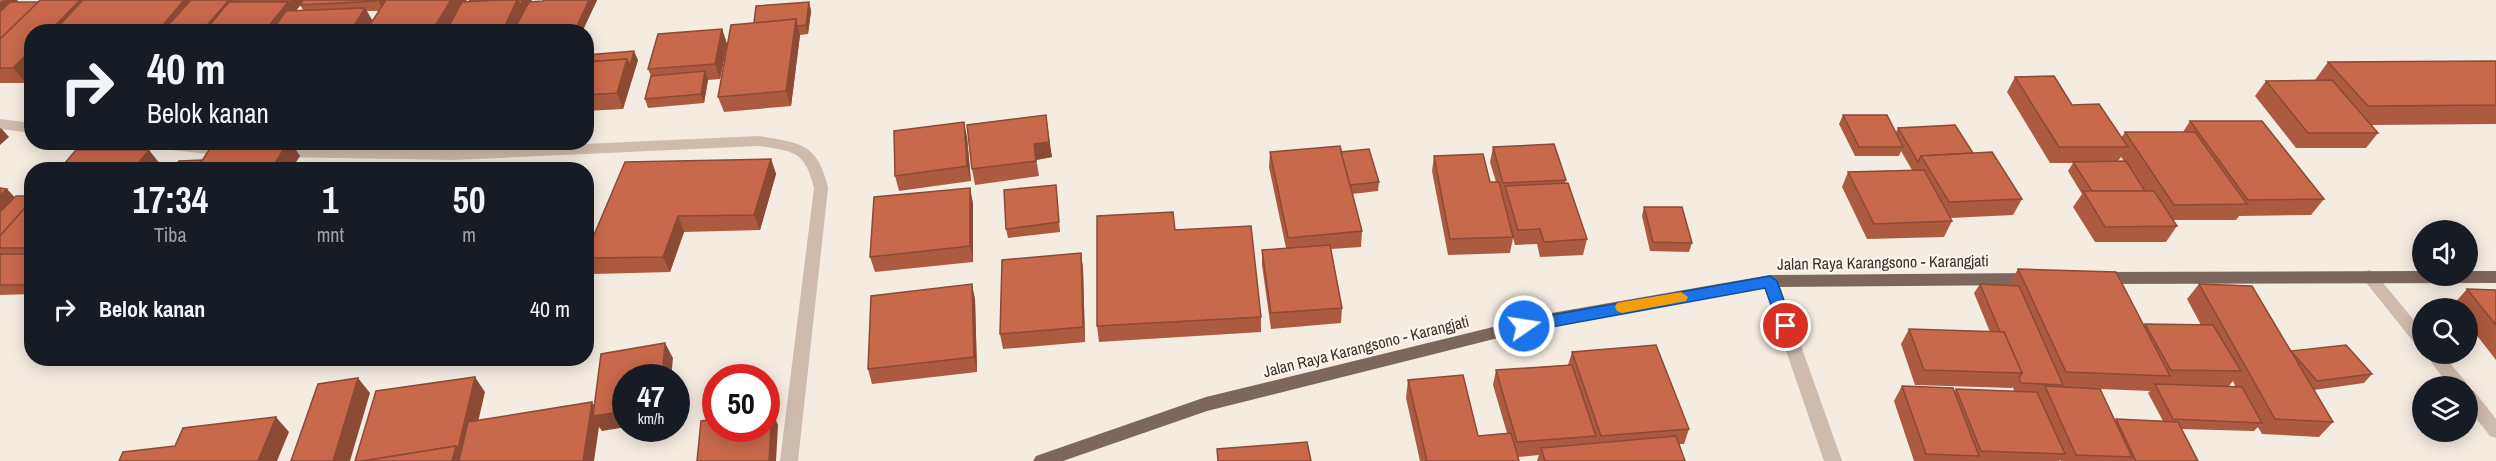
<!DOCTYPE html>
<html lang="id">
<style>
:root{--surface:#171b24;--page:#20242c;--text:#f1f3f6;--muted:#9ea1a6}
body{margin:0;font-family:"Archivo Narrow",sans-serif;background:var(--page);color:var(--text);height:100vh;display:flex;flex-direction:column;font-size:22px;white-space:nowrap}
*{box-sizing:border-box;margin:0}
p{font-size:20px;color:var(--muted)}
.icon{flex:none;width:33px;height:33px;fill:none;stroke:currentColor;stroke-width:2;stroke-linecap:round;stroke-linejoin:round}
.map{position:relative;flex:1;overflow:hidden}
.side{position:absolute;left:24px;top:162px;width:570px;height:204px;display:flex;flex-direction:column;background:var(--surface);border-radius:24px;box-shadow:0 3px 15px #0003}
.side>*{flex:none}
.top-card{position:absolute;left:24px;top:24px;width:570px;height:126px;border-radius:24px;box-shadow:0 3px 15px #0003;background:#171b24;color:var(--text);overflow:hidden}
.tools{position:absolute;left:2412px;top:220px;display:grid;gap:12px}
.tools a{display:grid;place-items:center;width:66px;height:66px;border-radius:50%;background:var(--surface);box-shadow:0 3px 15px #0003;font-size:30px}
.speed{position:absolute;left:612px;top:364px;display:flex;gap:12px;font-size:30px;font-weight:700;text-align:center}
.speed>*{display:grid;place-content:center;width:78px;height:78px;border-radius:50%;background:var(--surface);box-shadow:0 3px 15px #0003;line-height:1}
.speed small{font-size:15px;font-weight:400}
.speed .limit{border:9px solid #d22;background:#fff;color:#111}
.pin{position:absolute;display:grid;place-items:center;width:51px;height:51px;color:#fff;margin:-26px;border:3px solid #fff;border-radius:50%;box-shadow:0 2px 6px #0007}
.me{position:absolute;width:66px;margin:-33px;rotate:77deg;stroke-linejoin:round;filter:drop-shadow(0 0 4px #0008)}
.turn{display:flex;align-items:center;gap:21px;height:126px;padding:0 24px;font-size:27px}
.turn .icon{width:78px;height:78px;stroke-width:2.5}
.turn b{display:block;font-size:42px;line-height:51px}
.eta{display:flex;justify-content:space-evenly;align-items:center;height:102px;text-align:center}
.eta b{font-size:36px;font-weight:800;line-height:42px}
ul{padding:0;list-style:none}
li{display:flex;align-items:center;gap:18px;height:90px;padding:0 24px}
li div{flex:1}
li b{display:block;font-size:22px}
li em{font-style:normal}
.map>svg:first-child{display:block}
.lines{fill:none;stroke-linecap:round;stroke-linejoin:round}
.minor{fill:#cdbbac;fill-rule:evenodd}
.major{fill:#7d675c;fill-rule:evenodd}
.wall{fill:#ac5a40;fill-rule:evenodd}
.shaded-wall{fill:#8c4a34}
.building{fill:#c8694b;stroke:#8c4a34;stroke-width:1.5}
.route{fill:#1a73e8;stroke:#114b97;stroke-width:1.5}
.slow{fill:#f59e0b}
.labels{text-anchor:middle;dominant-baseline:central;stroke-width:4.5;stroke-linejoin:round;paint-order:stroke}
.street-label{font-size:16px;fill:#3b302b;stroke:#fbf5ee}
</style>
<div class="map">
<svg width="2496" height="461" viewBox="0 0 2496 461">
<rect width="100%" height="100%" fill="#f4ebe1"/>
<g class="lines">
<!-- minor -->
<g class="minor">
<polygon points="0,119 32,123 32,133 0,129"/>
<path d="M759,136C800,143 818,143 828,188L798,461H780L814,188C805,151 794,151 759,146L454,160L278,157L271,152L278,147L454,150Z"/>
<path d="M136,142C154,142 224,138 234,151L227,156L143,147Z"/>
<polygon points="2369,270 2374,272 2422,330 2422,347 2416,345 2364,280 2361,276 2364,272"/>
<polygon points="1770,275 1775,277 1778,281 1842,461 1824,461 1762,281 1765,277"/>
<polygon points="2425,354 2442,354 2466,382 2468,387 2468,389 2450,387"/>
<polygon points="2468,389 2474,391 2496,419 2496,438 2490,436 2468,408"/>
</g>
<!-- major -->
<g class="major">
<polygon points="2422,271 2422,276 2468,276 2468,271 2496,271 2496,283 2100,284 2095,282 2092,278 2095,274 2100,272"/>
<polygon points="2031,273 2036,275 2039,279 2036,283 2031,285 1770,287 1546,326 1207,411 1063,461 1033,461 1036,456 1206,397 1546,314 1770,275"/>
</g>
</g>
<!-- wall -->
<g class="wall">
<path d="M0,0L19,2H531L597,0L582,32H32V78L26,83H0ZM300,5L303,10L296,11ZM367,11H379L372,21Z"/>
<polygon points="809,2 811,11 808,34 800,35 791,106 724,112 718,97 754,23"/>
<polygon points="722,29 727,44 720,79 708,80 704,103 648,108 645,99 651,76 648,69"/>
<polygon points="586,55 638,60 623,109 586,111"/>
<polygon points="2496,61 2496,124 2371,125 2378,133 2366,148 2296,148 2255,96 2266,81 2315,80 2328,62"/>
<path d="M2015,77L2072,105L2121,138L2125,132H2183L2190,121L2324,199L2311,215L2239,216L2236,220H2173L2177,226L2166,242H2095L2073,207L2082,194L2068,171L2073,163H2050L2007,92ZM2121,157L2124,161H2118Z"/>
<polygon points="1046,115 1052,157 1036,160 1039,176 975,185 972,169"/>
<polygon points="1843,115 1896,132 1898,128 1973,153 2022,199 2013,215 1950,218 1952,221 1944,237 1867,239 1842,187 1848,172 1912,170 1901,151 1899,156 1855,156 1839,124"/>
<polygon points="967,137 971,181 899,191 895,176"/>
<polygon points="1493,147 1566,180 1565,183 1587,239 1583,255 1540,257 1537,244 1515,245 1513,238 1510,253 1448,255 1432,171 1434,156 1490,182 1496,182 1490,162"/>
<polygon points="1270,152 1341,152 1379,182 1378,191 1352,194 1362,231 1361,247 1331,249 1342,308 1341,323 1271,329 1262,265 1262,250 1286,248 1269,167"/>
<polygon points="771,159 776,174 760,230 684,232 670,272 593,274 586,262 586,254"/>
<polygon points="1056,185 1060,232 1008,238 1006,229"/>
<polygon points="0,188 14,197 32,196 32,294 0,295"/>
<polygon points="970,188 973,204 973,262 875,272 870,257"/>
<polygon points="1644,207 1692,243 1689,252 1650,251 1642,216"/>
<polygon points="1175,230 1261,317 1261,332 1099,342 1097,326"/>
<polygon points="1081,253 1083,269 1085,342 1003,349 1000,334"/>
<path d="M2018,269L2143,325L2145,324L2201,325L2187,299L2199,284L2291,351L2372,374L2364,383L2314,390L2333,422L2319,437L2262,434L2258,427L2254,431L2181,429L2198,461H2061L2060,460L2059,461H1914L1894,401L1902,386L1955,391L1956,389L2014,391L2013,387L2012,388L1915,385L1901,344L1909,329L1990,332L1974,293L1980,284L2009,286V284ZM2233,381L2235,386H2229ZM2100,389L2150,391L2148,393L2163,421L2116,419L2115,421Z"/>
<polygon points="2467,289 2496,290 2496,360 2468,324 2468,309 2456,309 2453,305"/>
<polygon points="975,299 977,372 872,384 868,369"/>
<polygon points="1572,352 1689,429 1684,444 1679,444 1685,461 1537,461 1539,455 1518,457 1519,461 1420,461 1406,398 1408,380 1478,436 1507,433 1493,385 1496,370 1568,365"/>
</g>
<!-- shaded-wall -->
<g class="shaded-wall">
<polygon points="3,0 17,0 19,2 0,19 0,3"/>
<polygon points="80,0 102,0 76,32 49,32"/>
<polygon points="184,0 207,0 180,32 157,32"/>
<polygon points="229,0 252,0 225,32 201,32"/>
<polygon points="292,0 305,0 294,13 286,32 264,32 288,2"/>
<polygon points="379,0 389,0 383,10 378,1"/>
<polygon points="451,0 467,0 449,32 435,32 433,29"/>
<polygon points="517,0 532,0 516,32 502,32"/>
<polygon points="589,0 597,0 582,32 574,32"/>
<polygon points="809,2 811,11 808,34 806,25"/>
<polygon points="365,8 374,23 369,31 350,32"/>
<polygon points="796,19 800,35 791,106 786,91"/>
<polygon points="722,29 727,44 720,79 715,64"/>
<polygon points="32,49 32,63 22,63 32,74 32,78 26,83 13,68"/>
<polygon points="634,51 638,60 623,109 617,93 627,59"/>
<polygon points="705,71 708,80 704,103 701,94"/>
<polygon points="964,122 967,137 971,181 967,166"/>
<polygon points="1,128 9,137 0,145 0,129"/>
<polygon points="288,142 291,142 300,156 291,170 271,170"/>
<polygon points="1049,142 1052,157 1036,160 1039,176 1034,144"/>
<polygon points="149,150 161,165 158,170 133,170"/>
<polygon points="771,159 776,174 760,230 754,215"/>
<polygon points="970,188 973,204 973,262 970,246"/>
<polygon points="7,189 21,204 0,224 0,195"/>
<polygon points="678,216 684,232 670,272 663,257"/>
<polygon points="1081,253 1083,269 1085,342 1083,327"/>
<polygon points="972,284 975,299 977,372 974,357"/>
<polygon points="665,343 673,358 671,378 662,378"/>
<polygon points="475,377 485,392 469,461 384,461 456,446"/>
<polygon points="358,378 370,393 350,461 333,461"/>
<polygon points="592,402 600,415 626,411 626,427 602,431 599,427 594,461 583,461"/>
<polygon points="772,410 778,425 776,461 769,461"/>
<polygon points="276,417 289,432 277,461 258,461"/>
</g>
<!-- building -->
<g class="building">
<polygon points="40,0 80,0 49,32 32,32 32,49 13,68 0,68 0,39"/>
<polygon points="83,0 184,0 157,32 53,32"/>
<polygon points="191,0 229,0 201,32 162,32"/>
<polygon points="240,0 292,0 289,4 288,2 239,2"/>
<polygon points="303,0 379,0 378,1 300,5"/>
<polygon points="386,0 451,0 433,29 366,31"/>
<polygon points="470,0 501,0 469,2"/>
<polygon points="501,0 517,0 502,32 446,32 462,2"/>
<polygon points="518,0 523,0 520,5"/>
<polygon points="544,0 589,0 574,32 513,32 529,2 543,1"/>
<polygon points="10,2 38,2 0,39 0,12"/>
<polygon points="229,2 288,2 264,32 204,32"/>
<polygon points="809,2 806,25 797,26 796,19 754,23 756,6"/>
<polygon points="365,8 350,32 271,32 286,11"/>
<polygon points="796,19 786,91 718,97 731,25"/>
<polygon points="722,29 715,64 648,69 658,34"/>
<polygon points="634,51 630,66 627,59 586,62 586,55"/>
<polygon points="32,54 32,63 22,63"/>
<polygon points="627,59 617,93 586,95 586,62"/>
<polygon points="2496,61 2496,105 2368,106 2328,62"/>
<polygon points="705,71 701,94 645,99 651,76"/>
<polygon points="2054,76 2072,105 2099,104 2128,147 2059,147 2015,77"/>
<polygon points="2332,80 2378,133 2308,133 2266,81"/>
<polygon points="1046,115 1049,142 1034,144 1036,161 972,169 967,125"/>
<polygon points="1843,115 1887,115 1903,147 1859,147"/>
<polygon points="2190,121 2262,121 2324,199 2248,200"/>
<polygon points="964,122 967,166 895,176 894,131"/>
<polygon points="1955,125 1973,153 1921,156 1918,162 1898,128"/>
<polygon points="2125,132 2195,132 2247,204 2174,205"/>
<polygon points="240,142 288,142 271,170 196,170 213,144"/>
<polygon points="1554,144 1566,180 1503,183 1493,147"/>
<polygon points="1340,146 1362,231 1288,238 1270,152"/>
<polygon points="1369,149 1379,182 1350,185 1341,152"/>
<polygon points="76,150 149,150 133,170 59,170"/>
<polygon points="1992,152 2022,199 1949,202 1921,156"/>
<polygon points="1483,154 1490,182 1499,182 1513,237 1450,239 1434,156"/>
<polygon points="771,159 754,215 678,216 663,257 586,258 586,254 625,162"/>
<polygon points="202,160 196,170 173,170 179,161"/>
<polygon points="2126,161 2145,191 2092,191 2073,162"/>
<polygon points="1924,170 1952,221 1874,224 1848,172"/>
<polygon points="1568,183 1587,239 1544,242 1540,229 1518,230 1505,186"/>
<polygon points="1056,185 1059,222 1006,229 1004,190"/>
<polygon points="0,188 7,189 0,195"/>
<polygon points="970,188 970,246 870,257 874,197"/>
<polygon points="2083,191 2154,191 2177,226 2105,227"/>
<polygon points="16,196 32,196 32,200 0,236 0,212"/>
<polygon points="32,200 32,248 0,248 0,236"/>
<polygon points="1644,207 1682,207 1692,243 1653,242"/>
<polygon points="1173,212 1175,230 1251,226 1261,317 1097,326 1097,216"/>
<polygon points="1330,245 1342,308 1271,313 1262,250"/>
<polygon points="1081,253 1083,327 1000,334 1002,260"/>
<rect x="0" y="254" width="32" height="31"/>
<polygon points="2018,269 2116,272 2170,376 2066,372"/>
<polygon points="972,284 974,357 868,369 871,296"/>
<polygon points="1980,284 2019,286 2063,385 2021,383 2019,378 2022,373 2004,332 2000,332"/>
<polygon points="2199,284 2252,286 2333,422 2275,419"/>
<polygon points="2467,289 2496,290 2496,325"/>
<polygon points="2145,324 2213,325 2241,371 2171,370"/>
<polygon points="1909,329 2004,332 2022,373 1924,370"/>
<polygon points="665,343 662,378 626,378 626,411 593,416 601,354"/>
<polygon points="1656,345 1689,429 1601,436 1572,352"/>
<polygon points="2346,345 2372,374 2317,381 2291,351"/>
<polygon points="1572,365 1596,436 1517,442 1496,370"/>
<polygon points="1463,375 1478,436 1511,433 1519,461 1427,461 1408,380"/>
<polygon points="475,377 458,449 456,446 363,461 355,461 376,391"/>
<polygon points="358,378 333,461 291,461 318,384"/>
<polygon points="2155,384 2242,387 2262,423 2173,419"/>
<polygon points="1902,386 1953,388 1979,456 1926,454"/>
<polygon points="2045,386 2100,389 2132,457 2076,455"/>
<polygon points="1956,389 2037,392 2065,454 1981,451"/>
<polygon points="592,402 583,461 459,461 468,422"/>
<polygon points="772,410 769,461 697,461 701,421 716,419 716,429 766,429 766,411"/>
<polygon points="276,417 258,461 119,461 123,452 175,446 183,428"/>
<polygon points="2116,419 2178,422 2198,461 2136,461"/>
<polygon points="1676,436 1685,461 1545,461 1541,448"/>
<polygon points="1307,442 1311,461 1218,461 1217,449"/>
<polygon points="456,446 452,461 363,461"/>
</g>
<!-- route -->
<polygon class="route" points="1770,276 1777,281 1793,326 1791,330 1780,330 1765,288 1524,332 1518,330 1516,326 1518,322 1524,320"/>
<!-- slow -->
<polygon class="slow" points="1681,292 1688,297 1686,301 1622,313 1617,311 1615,307 1617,303 1622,302"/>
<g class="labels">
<!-- street labels -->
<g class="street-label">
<text transform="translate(1883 262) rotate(-1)">Jalan Raya Karangsono - Karangjati</text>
<text transform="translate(1366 346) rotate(-14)">Jalan Raya Karangsono - Karangjati</text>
</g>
</g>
</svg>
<div class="tools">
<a><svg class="icon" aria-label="sound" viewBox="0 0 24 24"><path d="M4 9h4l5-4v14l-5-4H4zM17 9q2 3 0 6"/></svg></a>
<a><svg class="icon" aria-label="search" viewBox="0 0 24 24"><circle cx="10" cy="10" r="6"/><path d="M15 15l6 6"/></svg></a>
<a><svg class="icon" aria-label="layers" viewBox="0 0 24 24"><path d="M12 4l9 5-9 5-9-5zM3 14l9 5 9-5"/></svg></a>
</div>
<div class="speed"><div>47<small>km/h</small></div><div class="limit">50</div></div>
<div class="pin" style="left:1786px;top:326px;background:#d93025"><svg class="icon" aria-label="arrive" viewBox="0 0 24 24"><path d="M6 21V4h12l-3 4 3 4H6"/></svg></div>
<svg class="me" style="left:1524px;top:326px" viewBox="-20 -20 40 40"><circle r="17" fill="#1a73e8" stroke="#fff" stroke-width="3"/><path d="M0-11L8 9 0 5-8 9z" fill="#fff"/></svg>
<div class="top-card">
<div class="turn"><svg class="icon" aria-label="right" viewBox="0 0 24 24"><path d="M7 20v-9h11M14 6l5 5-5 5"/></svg><div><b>40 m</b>Belok kanan</div></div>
</div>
<section class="side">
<div class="eta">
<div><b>17:34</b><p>Tiba</p></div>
<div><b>1</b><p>mnt</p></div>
<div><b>50</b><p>m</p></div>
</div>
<ul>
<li><svg class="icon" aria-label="right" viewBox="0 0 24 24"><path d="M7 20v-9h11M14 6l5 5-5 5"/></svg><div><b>Belok kanan</b></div><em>40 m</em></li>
</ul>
</section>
</div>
